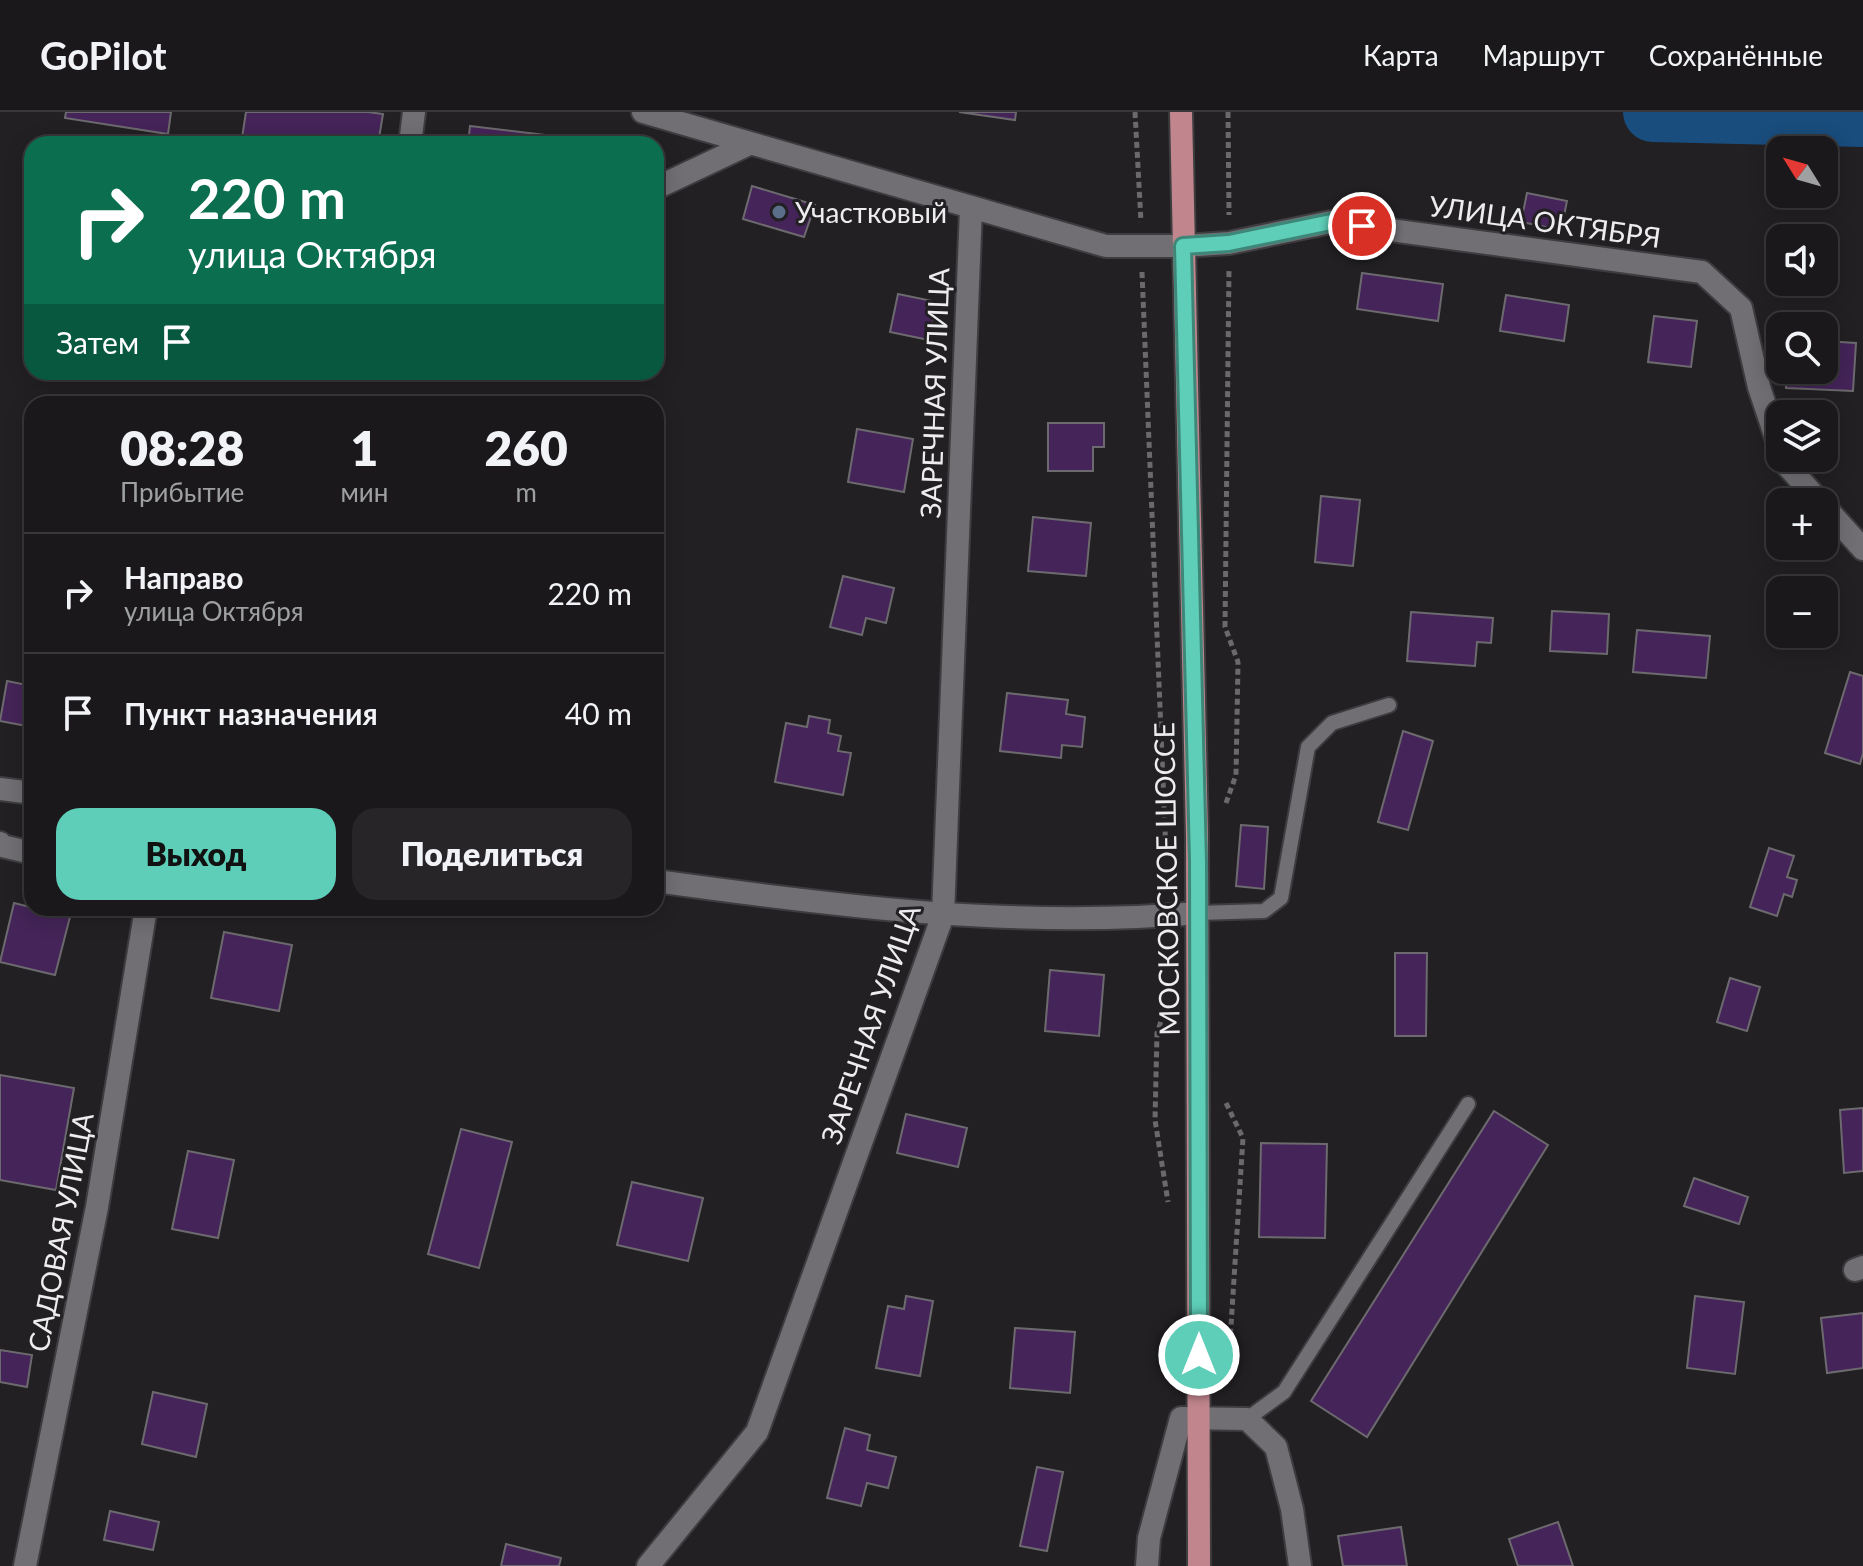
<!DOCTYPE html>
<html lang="ru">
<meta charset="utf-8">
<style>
:root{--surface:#1a181a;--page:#272527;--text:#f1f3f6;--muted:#9fa0a2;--line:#383739;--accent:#5eceb8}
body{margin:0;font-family:Lato,sans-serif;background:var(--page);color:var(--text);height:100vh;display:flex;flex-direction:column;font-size:30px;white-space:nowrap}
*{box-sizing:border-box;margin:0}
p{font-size:26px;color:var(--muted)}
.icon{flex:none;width:44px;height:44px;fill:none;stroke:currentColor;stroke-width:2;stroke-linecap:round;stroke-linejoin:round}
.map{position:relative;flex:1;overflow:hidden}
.details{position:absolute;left:24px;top:284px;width:640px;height:520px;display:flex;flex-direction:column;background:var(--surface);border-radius:24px;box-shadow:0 4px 20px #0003,0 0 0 2px var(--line)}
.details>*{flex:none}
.top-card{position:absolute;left:24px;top:24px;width:640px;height:244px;border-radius:24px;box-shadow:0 4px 20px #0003,0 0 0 2px var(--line);background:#0b6e4f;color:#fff;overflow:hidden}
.needle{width:52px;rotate:307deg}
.controls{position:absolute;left:1766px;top:24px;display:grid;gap:16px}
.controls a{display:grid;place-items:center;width:72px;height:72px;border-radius:16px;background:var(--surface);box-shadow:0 4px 20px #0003,0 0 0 2px var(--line);font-size:40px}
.pin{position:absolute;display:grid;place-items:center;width:68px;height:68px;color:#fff;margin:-34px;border:4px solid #fff;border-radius:50%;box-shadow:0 2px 8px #0007}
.me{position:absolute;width:88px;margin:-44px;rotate:0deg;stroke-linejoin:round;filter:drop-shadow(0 0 6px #0008)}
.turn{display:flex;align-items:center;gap:28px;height:168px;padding:0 32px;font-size:36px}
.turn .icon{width:104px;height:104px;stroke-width:2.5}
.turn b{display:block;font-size:56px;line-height:68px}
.then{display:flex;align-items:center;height:76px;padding:0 32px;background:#0003;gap:16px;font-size:30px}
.eta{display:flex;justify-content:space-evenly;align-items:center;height:136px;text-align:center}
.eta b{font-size:48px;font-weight:800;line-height:56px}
.primary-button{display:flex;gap:16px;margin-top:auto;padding:16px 32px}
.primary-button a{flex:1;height:92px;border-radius:24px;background:var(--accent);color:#111;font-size:32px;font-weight:800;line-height:92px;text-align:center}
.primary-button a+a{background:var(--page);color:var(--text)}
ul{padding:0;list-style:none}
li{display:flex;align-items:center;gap:24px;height:120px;padding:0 32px;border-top:2px solid var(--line)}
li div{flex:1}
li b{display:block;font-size:30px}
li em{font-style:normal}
header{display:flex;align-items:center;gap:48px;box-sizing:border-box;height:112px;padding:0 40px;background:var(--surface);border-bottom:2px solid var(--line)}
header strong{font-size:38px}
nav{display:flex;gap:44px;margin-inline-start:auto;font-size:28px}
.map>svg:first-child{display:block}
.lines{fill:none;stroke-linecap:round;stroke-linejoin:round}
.river{stroke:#194d7d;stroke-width:60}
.building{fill:#452459;stroke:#6c6a6e;stroke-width:2}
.service-casing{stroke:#3d3c3f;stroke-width:18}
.minor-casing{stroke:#3d3c3f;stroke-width:26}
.tertiary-casing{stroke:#3d3c3f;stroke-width:26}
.primary-casing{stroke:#3d3c3f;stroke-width:26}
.path{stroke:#6b696c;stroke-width:5;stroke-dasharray:6 4;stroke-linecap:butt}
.service{stroke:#716f73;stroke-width:14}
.minor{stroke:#716f73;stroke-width:22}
.tertiary{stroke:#716f73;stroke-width:22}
.primary{stroke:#c1868d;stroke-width:22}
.route-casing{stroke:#3d8678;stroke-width:20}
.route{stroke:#5eceb8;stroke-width:14}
.service-dot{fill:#5c6f8a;stroke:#222023;stroke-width:3}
.labels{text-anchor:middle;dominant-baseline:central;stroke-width:6;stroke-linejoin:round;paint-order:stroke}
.poi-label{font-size:28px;fill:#edecef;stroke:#222023;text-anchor:start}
.street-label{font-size:28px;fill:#edecef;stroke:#222023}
</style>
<header>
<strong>GoPilot</strong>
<nav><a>Карта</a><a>Маршрут</a><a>Сохранённые</a></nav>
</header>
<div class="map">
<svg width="1863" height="1454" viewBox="0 0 1863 1454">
<rect width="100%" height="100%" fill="#222023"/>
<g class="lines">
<!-- river -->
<polyline class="river" points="1653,0 1863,5"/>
</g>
<!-- building -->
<g class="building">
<polygon points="66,0 171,0 168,22 65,6"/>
<polygon points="246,0 368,0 383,2 378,32 241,32"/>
<polygon points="959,0 1016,0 1015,8"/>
<polygon points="470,14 603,30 603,32 468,32"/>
<polygon points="752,74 815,93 804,125 743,107"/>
<polygon points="1527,81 1567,89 1561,118 1521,110"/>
<polygon points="1362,161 1443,172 1438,209 1357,197"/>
<polygon points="898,182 937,190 929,228 890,220"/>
<polygon points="1506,183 1569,193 1564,229 1500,219"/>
<polygon points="1654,204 1697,209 1691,255 1648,250"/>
<polygon points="1824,229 1856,231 1853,279 1786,276 1787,258 1824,258"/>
<polygon points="1048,311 1104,311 1104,335 1093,335 1093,359 1048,359"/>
<polygon points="857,317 913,327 904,380 848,370"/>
<polygon points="1321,384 1360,388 1353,454 1315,450"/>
<polygon points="1033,405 1091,411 1086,464 1028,459"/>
<polygon points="843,464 894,476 886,511 866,506 862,523 830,515"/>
<polygon points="1552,499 1609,502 1607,542 1550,539"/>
<polygon points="1411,500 1493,506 1491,531 1477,530 1475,554 1407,549"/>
<polygon points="1637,518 1710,524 1706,566 1633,560"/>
<polygon points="1850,560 1863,564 1863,641 1860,652 1825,641"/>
<polygon points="7,569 32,574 32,615 0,609"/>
<polygon points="1007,581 1068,588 1066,602 1085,605 1082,635 1062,633 1061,646 1000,639"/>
<polygon points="809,604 830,608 828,621 841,624 838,639 851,641 843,683 775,670 786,611 807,615"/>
<polygon points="1403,619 1433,629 1408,718 1378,710"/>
<polygon points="1241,713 1268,715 1264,777 1236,774"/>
<polygon points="1769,736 1794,744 1787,765 1797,768 1792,785 1784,782 1777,804 1750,795"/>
<polygon points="14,791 70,805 55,863 0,850"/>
<polygon points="224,820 292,833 279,899 211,886"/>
<polygon points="1395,841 1427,841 1426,924 1395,924"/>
<polygon points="1050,858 1104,863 1099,924 1045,919"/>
<polygon points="1730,866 1760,875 1747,919 1717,910"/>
<polygon points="0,963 74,976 56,1078 0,1068"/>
<polygon points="1863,996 1863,1059 1844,1061 1840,998"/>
<polygon points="1494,999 1548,1033 1367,1325 1311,1289"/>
<polygon points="906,1002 967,1016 958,1055 897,1041"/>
<polygon points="461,1017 512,1030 479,1156 428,1142"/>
<polygon points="1261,1031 1327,1032 1325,1126 1259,1125"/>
<polygon points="188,1039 234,1048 218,1126 172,1117"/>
<polygon points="1694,1066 1748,1085 1739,1112 1684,1094"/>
<polygon points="632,1070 703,1086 688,1149 617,1133"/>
<polygon points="906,1184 933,1189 920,1264 876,1256 888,1194 904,1197"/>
<polygon points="1695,1184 1744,1190 1735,1262 1687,1256"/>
<polygon points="1863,1201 1863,1256 1827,1261 1821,1206"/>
<polygon points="1015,1216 1075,1220 1070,1281 1010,1276"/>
<polygon points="0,1238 32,1243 27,1275 0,1270"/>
<polygon points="153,1280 207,1292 196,1345 142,1332"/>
<polygon points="845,1316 870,1323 867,1338 896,1345 888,1376 867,1371 861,1394 827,1386"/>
<polygon points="1037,1355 1063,1360 1047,1439 1020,1434"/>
<polygon points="110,1399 159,1410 153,1438 104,1428"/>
<polygon points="1558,1410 1573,1454 1518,1454 1509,1427"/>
<polygon points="1401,1415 1407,1454 1343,1454 1338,1424"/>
<polygon points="506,1432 561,1446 559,1454 501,1454"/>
</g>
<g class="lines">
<defs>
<g id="service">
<polyline points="1198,801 1264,799 1281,786 1308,635 1332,611 1389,593"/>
<polyline points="1247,1307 1284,1280 1468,992"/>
</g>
<g id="minor">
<polyline points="410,32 414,0"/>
<polyline points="656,76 749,32"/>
<polyline points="1183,134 1229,131 1331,110 1702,160 1741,196 1759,275 1780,338"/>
<polyline points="1783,346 1785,351 1820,390"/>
<polyline points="1824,394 1863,437"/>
<polyline points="0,677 32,681"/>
<polyline points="0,731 2,734 32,741"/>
<path d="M656,769C836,794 1016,817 1198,801"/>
<polyline points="1855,1158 1863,1155"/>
<polyline points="25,1454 97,1095 146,796"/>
<polyline points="648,1454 757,1320 943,803 971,96"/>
<polyline points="1147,1454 1149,1426 1181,1306 1247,1307 1276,1335 1292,1397 1300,1454"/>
</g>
<polyline id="tertiary" points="643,0 1106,134 1183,134"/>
<polyline id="primary" points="1181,0 1197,724 1199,1454"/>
</defs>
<!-- service casing -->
<use href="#service" class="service-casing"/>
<!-- minor casing -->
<use href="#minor" class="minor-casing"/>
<!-- tertiary casing -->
<use href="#tertiary" class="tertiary-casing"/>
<!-- primary casing -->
<use href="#primary" class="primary-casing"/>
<!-- path -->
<g class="path">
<polyline points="1135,0 1141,110"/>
<polyline points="1228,0 1229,103"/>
<polyline points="1142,160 1166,741"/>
<polyline points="1226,691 1236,663 1238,550 1225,515 1229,157"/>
<polyline points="1167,891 1157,921 1155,1008 1168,1090"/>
<polyline points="1226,991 1243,1026 1229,1245"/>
</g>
<!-- service -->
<use href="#service" class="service"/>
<!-- minor -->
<use href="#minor" class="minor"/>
<!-- tertiary -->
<use href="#tertiary" class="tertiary"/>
<!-- primary -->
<use href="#primary" class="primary"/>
</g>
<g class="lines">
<defs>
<polyline id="route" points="1199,1243 1198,750 1183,134 1229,131 1331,110 1362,114"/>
</defs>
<!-- route casing -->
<use href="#route" class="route-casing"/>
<!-- route -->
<use href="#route" class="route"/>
</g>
<!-- markers -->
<circle class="service-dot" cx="779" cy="100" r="8"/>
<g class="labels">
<!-- poi labels -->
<g class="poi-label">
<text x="795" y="100">Участковый</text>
</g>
<!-- street labels -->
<g class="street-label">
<text transform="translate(1545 109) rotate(8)">УЛИЦА ОКТЯБРЯ</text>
<text transform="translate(934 281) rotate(-88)">ЗАРЕЧНАЯ УЛИЦА</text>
<text transform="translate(1166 767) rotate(-91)">МОСКОВСКОЕ ШОССЕ</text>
<text transform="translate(870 912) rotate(-71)">ЗАРЕЧНАЯ УЛИЦА</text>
<text transform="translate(60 1120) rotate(-79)">САДОВАЯ УЛИЦА</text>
</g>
</g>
</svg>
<div class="controls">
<a><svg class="needle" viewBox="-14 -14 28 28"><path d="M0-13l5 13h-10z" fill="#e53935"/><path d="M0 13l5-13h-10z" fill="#9fa0a2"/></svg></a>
<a><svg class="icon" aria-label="sound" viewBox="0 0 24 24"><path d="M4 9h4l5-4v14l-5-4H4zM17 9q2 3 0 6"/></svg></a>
<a><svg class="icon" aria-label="search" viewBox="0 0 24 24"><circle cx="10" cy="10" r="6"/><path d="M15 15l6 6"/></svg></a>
<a><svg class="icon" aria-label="layers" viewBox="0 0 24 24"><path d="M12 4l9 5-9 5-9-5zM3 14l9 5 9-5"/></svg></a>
<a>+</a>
<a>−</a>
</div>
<div class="pin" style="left:1362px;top:114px;background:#d93025"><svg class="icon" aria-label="arrive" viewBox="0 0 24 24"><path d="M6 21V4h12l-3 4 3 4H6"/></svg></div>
<svg class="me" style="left:1199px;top:1243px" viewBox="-20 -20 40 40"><circle r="17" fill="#5eceb8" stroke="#fff" stroke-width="3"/><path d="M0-11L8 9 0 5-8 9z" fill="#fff"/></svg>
<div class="top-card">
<div class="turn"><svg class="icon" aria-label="right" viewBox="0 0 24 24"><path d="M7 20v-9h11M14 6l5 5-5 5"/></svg><div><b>220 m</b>улица Октября</div></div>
<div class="then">Затем<svg class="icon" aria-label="arrive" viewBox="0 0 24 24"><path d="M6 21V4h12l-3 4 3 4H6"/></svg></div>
</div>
<section class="details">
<div class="eta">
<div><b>08:28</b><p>Прибытие</p></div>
<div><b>1</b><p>мин</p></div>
<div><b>260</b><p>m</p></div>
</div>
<ul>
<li><svg class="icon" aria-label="right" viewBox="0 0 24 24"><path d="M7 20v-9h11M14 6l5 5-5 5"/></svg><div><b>Направо</b><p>улица Октября</p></div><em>220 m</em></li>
<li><svg class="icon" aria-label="arrive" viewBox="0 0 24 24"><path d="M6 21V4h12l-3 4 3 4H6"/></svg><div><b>Пункт назначения</b></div><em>40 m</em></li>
</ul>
<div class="primary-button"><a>Выход</a><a>Поделиться</a></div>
</section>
</div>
